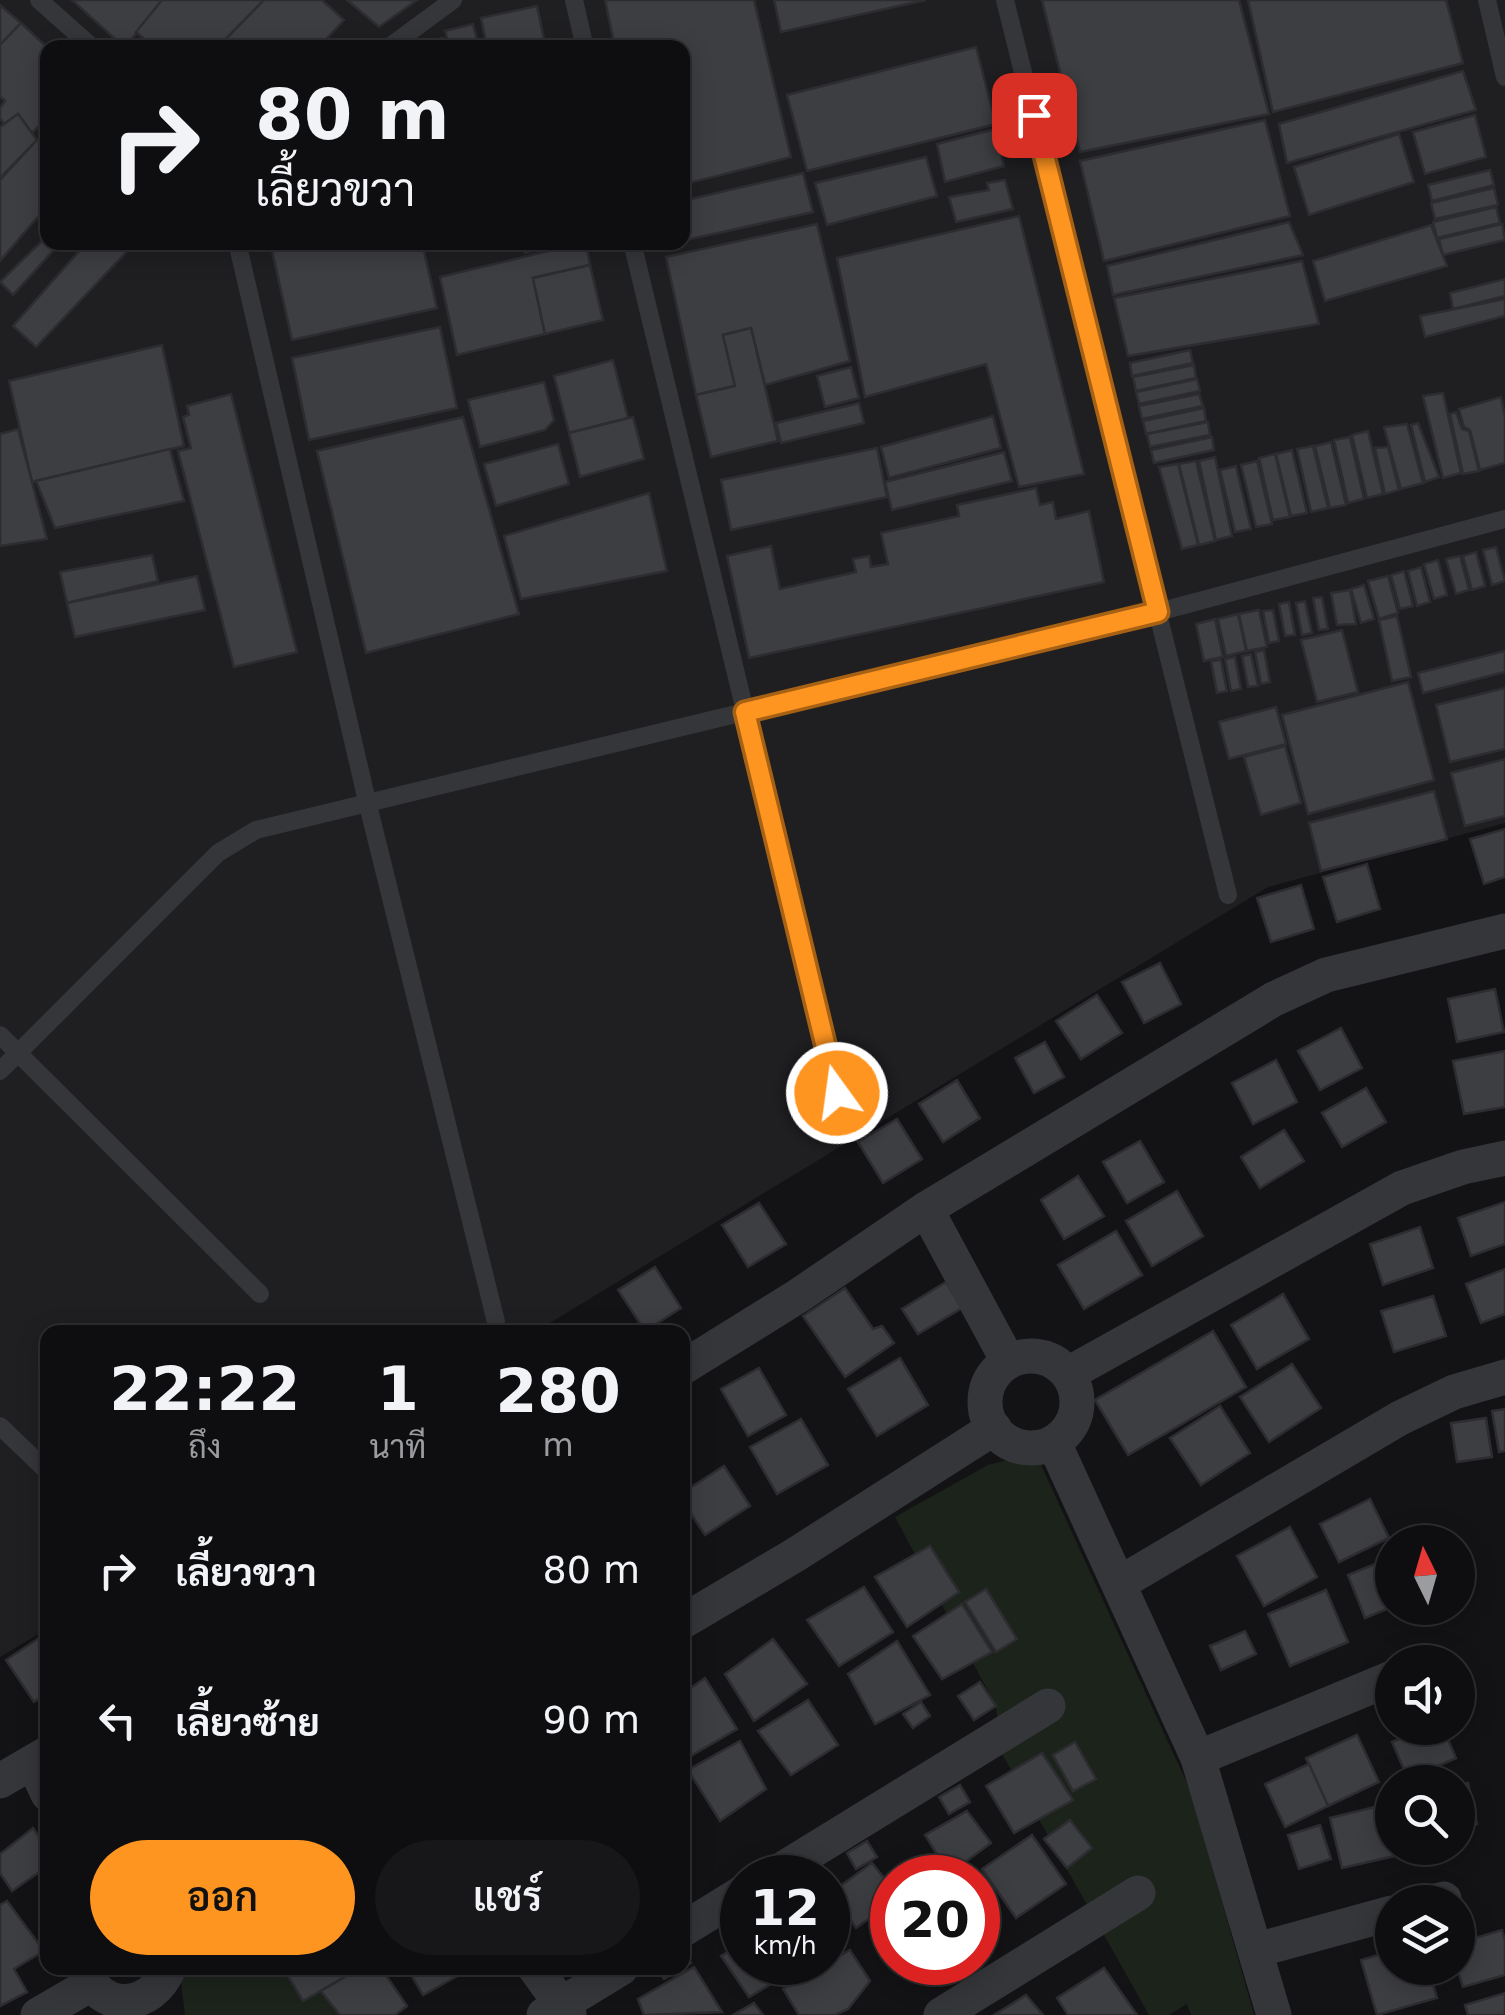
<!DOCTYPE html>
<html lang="th">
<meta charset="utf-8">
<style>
:root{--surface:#0e0e10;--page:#171719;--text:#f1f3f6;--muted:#9b9c9f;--line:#2e2e30;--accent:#ff9521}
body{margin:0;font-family:"DejaVu Sans",Sarabun,sans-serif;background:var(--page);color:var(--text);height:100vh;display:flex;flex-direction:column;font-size:38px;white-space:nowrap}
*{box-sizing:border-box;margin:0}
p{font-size:32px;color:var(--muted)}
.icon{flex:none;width:55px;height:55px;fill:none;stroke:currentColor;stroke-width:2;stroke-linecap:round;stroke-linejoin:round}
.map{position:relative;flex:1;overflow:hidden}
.panel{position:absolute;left:40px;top:1325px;width:650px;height:650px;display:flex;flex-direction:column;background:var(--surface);border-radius:20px;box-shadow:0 5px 25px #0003,0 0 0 2px var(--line)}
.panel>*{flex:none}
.top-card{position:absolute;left:40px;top:40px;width:650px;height:210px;border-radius:20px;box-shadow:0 5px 25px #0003,0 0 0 2px var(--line);background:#0e0e10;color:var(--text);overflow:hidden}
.needle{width:65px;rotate:355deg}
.buttons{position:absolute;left:1375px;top:1525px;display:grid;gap:20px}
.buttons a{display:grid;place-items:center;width:100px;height:100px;border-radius:50%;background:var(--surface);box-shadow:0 5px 25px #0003,0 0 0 2px var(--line);font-size:50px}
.speed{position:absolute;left:720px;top:1855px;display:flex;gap:20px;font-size:50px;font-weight:700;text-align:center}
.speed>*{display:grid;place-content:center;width:130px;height:130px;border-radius:50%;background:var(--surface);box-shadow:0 5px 25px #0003,0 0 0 2px var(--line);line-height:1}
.speed small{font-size:25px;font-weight:400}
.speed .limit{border:15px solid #d22;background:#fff;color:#111}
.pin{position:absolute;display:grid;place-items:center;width:85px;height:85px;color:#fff;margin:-42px;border-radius:20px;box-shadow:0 5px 15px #0006}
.me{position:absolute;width:110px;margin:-55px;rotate:346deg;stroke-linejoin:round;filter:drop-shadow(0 0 8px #0008)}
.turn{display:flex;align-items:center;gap:35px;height:210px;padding:0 50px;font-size:45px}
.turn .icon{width:130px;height:130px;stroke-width:2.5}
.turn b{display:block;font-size:70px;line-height:85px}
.eta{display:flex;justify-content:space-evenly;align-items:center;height:170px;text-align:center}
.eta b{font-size:60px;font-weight:600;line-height:70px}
.primary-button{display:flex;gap:20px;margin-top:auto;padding:20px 50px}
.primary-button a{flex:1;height:115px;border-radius:60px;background:var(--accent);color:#111;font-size:40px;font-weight:600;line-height:115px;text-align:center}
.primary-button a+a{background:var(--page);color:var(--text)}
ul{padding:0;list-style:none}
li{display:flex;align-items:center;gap:30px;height:150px;padding:0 50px}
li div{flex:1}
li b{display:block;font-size:38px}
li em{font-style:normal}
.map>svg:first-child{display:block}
.built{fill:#1f1f22;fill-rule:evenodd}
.green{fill:#1b231b}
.building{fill:#3d3e42;stroke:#2d2d31;stroke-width:2.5}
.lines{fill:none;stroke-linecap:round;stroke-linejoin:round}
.service{stroke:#34363a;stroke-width:18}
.minor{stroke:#34363a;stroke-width:35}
.route-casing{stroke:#a66115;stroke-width:25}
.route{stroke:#ff9521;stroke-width:18}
</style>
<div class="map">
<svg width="1505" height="2015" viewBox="0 0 1505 2015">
<rect width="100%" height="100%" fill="#131315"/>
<!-- built -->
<path class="built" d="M0,0H1505V823L1268,887L535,1332H48L47,1629L0,1657ZM48,48H682V242H48Z"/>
<!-- green -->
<g class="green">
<polygon points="1019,1457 1041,1465 1191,1792 1254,2015 1191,2015 1187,2004 1169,2015 1149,2015 1001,1752 996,1706 895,1517 988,1465"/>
<polygon points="183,1968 349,1968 376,2015 185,2015 181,1982"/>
</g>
<!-- building -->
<g class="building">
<polygon points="72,0 162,0 125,48"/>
<polygon points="162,0 264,0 217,48 154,48 136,32"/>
<polygon points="264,0 322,0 344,20 318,48 217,48"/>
<polygon points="347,0 417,0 379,27"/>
<polygon points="605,0 754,0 791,157 682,185 682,48 615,48"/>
<polygon points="774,0 926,0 781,32"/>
<polygon points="1042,0 1239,0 1269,114 1080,152"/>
<polygon points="1248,0 1446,0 1463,63 1273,112"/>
<polygon points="0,5 21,23 0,45"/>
<polygon points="537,6 546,48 487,48 481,18"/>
<polygon points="21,23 48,48 48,116 32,133 18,114 4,124 0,118 0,108 5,101 0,96 0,45"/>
<polygon points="473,24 479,48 450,48 445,31"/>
<polygon points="442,38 444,48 405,48"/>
<polygon points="976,47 996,124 807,171 787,95"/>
<polygon points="1463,71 1476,110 1287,163 1279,124"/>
<polygon points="18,114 37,140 0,178 0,127"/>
<polygon points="1475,115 1486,157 1425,174 1413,132"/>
<polygon points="1265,120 1290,216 1104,261 1080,161"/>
<polygon points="995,129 1004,166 945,182 937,144"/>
<polygon points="1399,134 1414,182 1309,215 1294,167"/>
<polygon points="37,140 48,149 48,205 0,261 0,180"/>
<polygon points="926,157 937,196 827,225 815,183"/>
<polygon points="1490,170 1494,185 1432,201 1428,185"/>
<polygon points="803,173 813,212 682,241 682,201"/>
<polygon points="1005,180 1013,209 956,222 949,197 989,190 987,183"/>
<polygon points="1494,188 1498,205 1435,219 1431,203"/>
<polygon points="1496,207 1500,223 1437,238 1433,222"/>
<polygon points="1019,216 1084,474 1019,487 986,364 865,397 837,258"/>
<polygon points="1289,222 1303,255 1113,295 1107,266"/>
<polygon points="817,224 850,361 765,385 751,328 723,335 735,386 696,395 666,257"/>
<polygon points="1502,224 1505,240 1443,255 1439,239"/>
<polygon points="1431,225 1447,266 1325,301 1313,261"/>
<polygon points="48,235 48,242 61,242 13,295 0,282"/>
<polygon points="87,242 136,242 36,347 13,326"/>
<polygon points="287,242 422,242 437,308 292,340 271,246"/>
<polygon points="522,242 564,242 525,253"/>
<polygon points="586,242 590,265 533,278 545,334 457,355 440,277"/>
<polygon points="1302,261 1319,324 1128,356 1114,298"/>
<polygon points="590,265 603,320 545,334 533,278"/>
<polygon points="1505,279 1505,296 1453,309 1450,293"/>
<polygon points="1505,299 1505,316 1425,337 1420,316"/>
<polygon points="440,327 457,408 309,440 292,358"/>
<polygon points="751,328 778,441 711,457 696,395 735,386 723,335"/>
<polygon points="162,345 184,446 32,482 9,381"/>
<polygon points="1190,350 1193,363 1132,376 1130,363"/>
<polygon points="613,360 628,418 569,433 554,376"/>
<polygon points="1194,365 1196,378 1136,391 1133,377"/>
<polygon points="851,367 859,398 825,407 817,376"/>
<polygon points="1197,379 1200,391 1139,404 1136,392"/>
<polygon points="544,382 554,420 545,430 480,447 468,400"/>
<polygon points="1443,393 1461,473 1443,478 1423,396"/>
<polygon points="231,394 297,652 234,667 178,451 191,448 183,417 189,415 187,406"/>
<polygon points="1199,394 1203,406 1142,419 1139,406"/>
<polygon points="1501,397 1505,417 1505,463 1480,470 1470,430 1464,427 1459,409"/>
<polygon points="859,403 864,423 781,443 776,423"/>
<polygon points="1204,408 1206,421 1146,434 1143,421"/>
<polygon points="1456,412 1462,429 1469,431 1479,471 1463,474 1450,414"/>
<polygon points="993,416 1001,448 889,478 881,447"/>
<polygon points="463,417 519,614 366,653 317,451"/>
<polygon points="633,417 644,459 580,477 569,433"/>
<polygon points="1208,422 1210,435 1150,447 1147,434"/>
<polygon points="1418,423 1439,477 1425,482 1411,425"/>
<polygon points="1407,424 1423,483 1401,489 1384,427"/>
<polygon points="18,429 47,539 0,546 0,434"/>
<polygon points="1368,431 1383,494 1367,498 1352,435"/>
<polygon points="1212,437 1214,450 1154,463 1151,450"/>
<polygon points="1350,437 1364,499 1348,503 1334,440"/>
<polygon points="1331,442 1346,505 1330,508 1315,446"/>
<polygon points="558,444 569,484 496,506 484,464"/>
<polygon points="1313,446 1328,508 1311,512 1297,449"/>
<polygon points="1388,447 1399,490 1385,494 1375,448"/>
<polygon points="877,448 887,497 731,530 721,480"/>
<polygon points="170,449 184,501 55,528 36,481"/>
<polygon points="1292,450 1307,513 1291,516 1276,454"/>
<polygon points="1004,452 1012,481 892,510 885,482"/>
<polygon points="1275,454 1290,517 1273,520 1259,458"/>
<polygon points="1215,457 1232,536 1216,540 1199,461"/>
<polygon points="1196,461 1215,541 1199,545 1179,464"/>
<polygon points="1257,461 1272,524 1256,527 1241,465"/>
<polygon points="1178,464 1198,545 1182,549 1159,467"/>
<polygon points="1236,466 1251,529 1235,532 1220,470"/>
<polygon points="1036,488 1040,505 1053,502 1056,519 1089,511 1104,582 749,658 727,556 771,546 780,589 856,572 853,559 869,556 871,567 888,564 881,533 959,516 957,505"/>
<polygon points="649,493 667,571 521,599 504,536"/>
<polygon points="1496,547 1505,581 1492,585 1483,550"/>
<polygon points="1476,552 1485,586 1472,590 1463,556"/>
<polygon points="152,555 158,581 67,603 60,572"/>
<polygon points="1460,556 1469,590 1456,594 1446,559"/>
<polygon points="1438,560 1447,595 1434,599 1424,564"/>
<polygon points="1421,567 1430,602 1417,606 1408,571"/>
<polygon points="1404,571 1413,606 1400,609 1391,575"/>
<polygon points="197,576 205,610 75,637 67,603"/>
<polygon points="1388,576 1398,613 1379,619 1368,581"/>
<polygon points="1364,585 1374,619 1361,623 1351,589"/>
<polygon points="1350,590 1356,624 1337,625 1331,593"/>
<polygon points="1322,597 1328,629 1319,630 1313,598"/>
<polygon points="1305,601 1312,633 1302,635 1296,603"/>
<polygon points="1289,602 1295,635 1285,636 1279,604"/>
<polygon points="1259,610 1267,647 1247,651 1239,614"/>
<polygon points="1273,610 1279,641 1269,643 1263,611"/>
<polygon points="1238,614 1246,651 1226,656 1218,619"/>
<polygon points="1397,616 1411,677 1392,681 1379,620"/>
<polygon points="1215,619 1223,657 1204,661 1196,624"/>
<polygon points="1342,630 1358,692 1317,702 1301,640"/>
<polygon points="1264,650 1270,682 1261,684 1255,652"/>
<polygon points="1505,651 1505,672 1423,693 1418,673"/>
<polygon points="1251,654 1258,686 1248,687 1242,656"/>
<polygon points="1235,657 1241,689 1231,691 1225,659"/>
<polygon points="1221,660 1227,691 1217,693 1211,661"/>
<polygon points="1408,682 1434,780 1308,814 1282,715"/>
<polygon points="1505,688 1505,749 1450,762 1436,705"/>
<polygon points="1276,707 1286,744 1229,759 1219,722"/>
<polygon points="1285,746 1301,803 1261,815 1244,757"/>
<polygon points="1505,759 1505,816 1465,826 1451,773"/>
<polygon points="1434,791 1447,839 1321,871 1309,823"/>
<polygon points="1505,829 1505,877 1484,884 1470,839"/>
<polygon points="1367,864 1380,909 1337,922 1323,877"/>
<polygon points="1301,885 1314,929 1271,942 1257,898"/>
<polygon points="1160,963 1181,1004 1144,1023 1122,982"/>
<polygon points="1495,989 1504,1032 1457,1042 1448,999"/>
<polygon points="1097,995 1122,1033 1081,1059 1056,1021"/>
<polygon points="1341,1028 1362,1068 1320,1090 1298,1051"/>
<polygon points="1045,1042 1064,1077 1034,1093 1015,1058"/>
<polygon points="1505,1051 1505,1107 1464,1114 1453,1061"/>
<polygon points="1276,1060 1297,1102 1253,1124 1232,1083"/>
<polygon points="957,1080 980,1118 943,1142 919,1104"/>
<polygon points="1366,1088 1386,1122 1342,1147 1322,1113"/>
<polygon points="897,1119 922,1159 883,1183 858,1142"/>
<polygon points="1284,1130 1304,1161 1260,1188 1241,1157"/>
<polygon points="1140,1141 1164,1182 1127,1203 1103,1162"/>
<polygon points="1078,1176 1104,1216 1064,1239 1041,1200"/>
<polygon points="1177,1191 1203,1236 1152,1266 1126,1221"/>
<polygon points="1505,1202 1505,1244 1471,1256 1458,1218"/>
<polygon points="759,1203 786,1244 748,1267 722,1225"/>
<polygon points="1420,1227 1433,1268 1383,1285 1370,1244"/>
<polygon points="1116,1231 1142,1275 1084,1309 1058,1265"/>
<polygon points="655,1267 681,1308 645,1331 618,1290"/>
<polygon points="1505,1269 1505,1314 1481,1323 1466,1284"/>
<polygon points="946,1282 962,1308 918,1334 902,1309"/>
<polygon points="845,1288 873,1329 882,1326 894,1343 845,1377 803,1316"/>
<polygon points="1283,1294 1309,1339 1257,1369 1231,1325"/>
<polygon points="1433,1296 1446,1336 1394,1352 1381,1311"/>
<polygon points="1213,1331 1246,1387 1128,1455 1095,1400"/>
<polygon points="900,1358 928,1405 877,1436 848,1389"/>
<polygon points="1292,1364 1321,1408 1269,1442 1240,1397"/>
<polygon points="759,1368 786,1415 748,1436 721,1389"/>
<polygon points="1220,1406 1250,1453 1201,1485 1170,1438"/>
<polygon points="1505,1409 1505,1451 1499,1452 1492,1411"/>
<polygon points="1486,1418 1492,1457 1457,1462 1451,1423"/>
<polygon points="801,1419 828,1465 777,1494 750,1447"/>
<polygon points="724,1466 750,1506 705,1535 682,1500 682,1493"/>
<polygon points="1370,1499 1389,1538 1339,1562 1320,1524"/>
<polygon points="1290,1527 1317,1577 1264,1606 1237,1556"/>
<polygon points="930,1546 959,1592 907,1627 875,1577"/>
<polygon points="1392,1557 1392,1607 1365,1618 1348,1575"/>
<polygon points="864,1587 893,1632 839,1666 807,1620"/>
<polygon points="986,1589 1017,1639 996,1652 965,1602"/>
<polygon points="1326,1590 1348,1642 1290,1666 1268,1614"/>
<polygon points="962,1604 992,1652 942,1679 913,1636"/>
<polygon points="1245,1631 1256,1654 1221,1670 1210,1646"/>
<polygon points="48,1632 48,1692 34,1702 6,1660"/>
<polygon points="773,1639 807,1684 754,1721 725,1674"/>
<polygon points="897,1641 930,1695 875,1724 848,1674"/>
<polygon points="705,1678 737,1729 682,1761 682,1694"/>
<polygon points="980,1682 996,1706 974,1720 958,1696"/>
<polygon points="808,1700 838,1745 791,1775 758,1731"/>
<polygon points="921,1702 930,1716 913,1728 903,1714"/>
<polygon points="1426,1728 1443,1728 1456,1758 1408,1779 1392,1742"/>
<polygon points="1357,1735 1379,1782 1328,1806 1306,1758"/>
<polygon points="740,1741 766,1789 720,1821 688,1770"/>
<polygon points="1075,1742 1096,1779 1073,1791 1053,1755"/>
<polygon points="1042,1753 1073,1800 1014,1833 986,1786"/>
<polygon points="1309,1764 1328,1806 1285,1827 1265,1784"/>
<polygon points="1468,1783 1477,1824 1458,1828 1458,1785"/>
<polygon points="960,1785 970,1802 949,1814 939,1797"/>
<polygon points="1387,1804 1392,1827 1392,1848 1397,1848 1399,1855 1342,1868 1330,1818"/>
<polygon points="967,1811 991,1843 949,1874 925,1835"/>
<polygon points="1070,1820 1092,1848 1067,1868 1044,1839"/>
<polygon points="1320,1825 1331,1859 1299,1869 1288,1835"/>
<polygon points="33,1828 48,1850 48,1866 12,1891 0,1873 0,1854"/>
<polygon points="1032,1835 1066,1884 1016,1918 982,1869"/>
<polygon points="867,1841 877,1857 856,1869 847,1853"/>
<polygon points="872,1863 892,1888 892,1902 856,1928 832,1892"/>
<polygon points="7,1901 44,1951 14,1969 27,1992 0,2006 0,1905"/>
<polygon points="1502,1930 1505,1941 1505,1975 1463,1987 1457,1968 1458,1943"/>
<polygon points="742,1944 742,1962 792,1962 797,1969 749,1997 721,1956"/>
<polygon points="850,1950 870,1981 848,2009 835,2015 799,2015 783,1989"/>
<polygon points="682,1951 691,1963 664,1979 657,1968 682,1968"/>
<polygon points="1392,1951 1392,1968 1428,1968 1437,1998 1377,2015 1361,1960"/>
<polygon points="694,1967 722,2012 644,2015 638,1999"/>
<polygon points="283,1968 360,1968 303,2001"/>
<polygon points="360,1968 381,1968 407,2006 395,2015 340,2015 321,1991"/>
<polygon points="407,1968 472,1968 423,1995"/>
<polygon points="1104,1968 1137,2015 1068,2015 1057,1998"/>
<polygon points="1505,1993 1505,2015 1468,2015 1465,2005"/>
<polygon points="1026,1995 1043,2015 994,2015"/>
<polygon points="754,2003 763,2015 733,2015"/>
</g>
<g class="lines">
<!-- service -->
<g class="service">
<polyline points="39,0 93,48"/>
<polyline points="574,0 585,48"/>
<polyline points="1005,0 1228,895"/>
<polyline points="1487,0 1505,77"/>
<polyline points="388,48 453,0"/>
<polyline points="237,242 367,801 496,1322"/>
<polyline points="632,242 837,1093"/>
<polyline points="0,1035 260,1294"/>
<polyline points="0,1071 218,853 256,830 1158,612 1505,519"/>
<polyline points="0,1426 48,1472"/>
</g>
<!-- minor -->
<g class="minor">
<polyline points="926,1209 1008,1361"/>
<circle cx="1031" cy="1402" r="46"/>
<polyline points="682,1368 798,1296 926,1209 1274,999 1326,975 1505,931"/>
<polyline points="1068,1374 1402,1188 1463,1167 1505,1158"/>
<polyline points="1054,1443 1198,1758 1274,2015"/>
<polyline points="1120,1583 1400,1418 1454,1392 1505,1377"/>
<polyline points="682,1622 795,1555 994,1428"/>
<polyline points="1198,1758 1392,1678"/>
<polyline points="33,1762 48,1794"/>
<polyline points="0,1781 48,1753"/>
<polyline points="768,1878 1048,1706"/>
<polyline points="1431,1902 1444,1899"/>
<polyline points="682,1930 742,1893"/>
<polyline points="1257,1950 1392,1913"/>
<path d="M83,1968C100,2014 151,2011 169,1968"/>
<polyline points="535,1968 569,2015"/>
<polyline points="38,2015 91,1984"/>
<polyline points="544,2015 621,1968"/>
<polyline points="941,2015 1138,1893"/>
</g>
</g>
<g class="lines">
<defs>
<polyline id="route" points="837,1093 745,712 1158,612 1034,115"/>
</defs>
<!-- route casing -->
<use href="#route" class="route-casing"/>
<!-- route -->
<use href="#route" class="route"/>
</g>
</svg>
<div class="buttons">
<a><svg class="needle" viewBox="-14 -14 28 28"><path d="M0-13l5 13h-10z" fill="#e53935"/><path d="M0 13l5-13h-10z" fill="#9b9c9f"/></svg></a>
<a><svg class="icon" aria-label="sound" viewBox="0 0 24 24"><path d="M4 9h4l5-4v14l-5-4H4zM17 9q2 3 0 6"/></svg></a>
<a><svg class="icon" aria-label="search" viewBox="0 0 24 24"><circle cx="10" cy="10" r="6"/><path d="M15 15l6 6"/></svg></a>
<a><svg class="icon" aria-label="layers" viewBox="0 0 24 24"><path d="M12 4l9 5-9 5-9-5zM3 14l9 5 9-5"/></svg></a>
</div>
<div class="speed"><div>12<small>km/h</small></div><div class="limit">20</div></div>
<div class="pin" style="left:1034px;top:115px;background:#d93025"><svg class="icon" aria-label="arrive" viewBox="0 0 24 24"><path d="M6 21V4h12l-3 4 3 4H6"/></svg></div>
<svg class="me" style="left:837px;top:1093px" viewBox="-20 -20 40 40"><circle r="17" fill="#ff9521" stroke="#fff" stroke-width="3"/><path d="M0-11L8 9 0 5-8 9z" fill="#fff"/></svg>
<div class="top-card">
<div class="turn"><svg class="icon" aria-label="right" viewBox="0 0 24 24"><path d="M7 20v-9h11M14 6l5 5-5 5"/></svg><div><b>80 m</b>เลี้ยวขวา</div></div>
</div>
<section class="panel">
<div class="eta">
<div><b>22:22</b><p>ถึง</p></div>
<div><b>1</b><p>นาที</p></div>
<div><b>280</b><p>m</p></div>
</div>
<ul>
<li><svg class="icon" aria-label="right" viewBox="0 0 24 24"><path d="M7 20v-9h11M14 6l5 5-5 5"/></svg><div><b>เลี้ยวขวา</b></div><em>80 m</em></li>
<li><svg class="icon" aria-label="left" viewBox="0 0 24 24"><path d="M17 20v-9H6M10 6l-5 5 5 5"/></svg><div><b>เลี้ยวซ้าย</b></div><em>90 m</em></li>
</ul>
<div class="primary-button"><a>ออก</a><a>แชร์</a></div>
</section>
</div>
